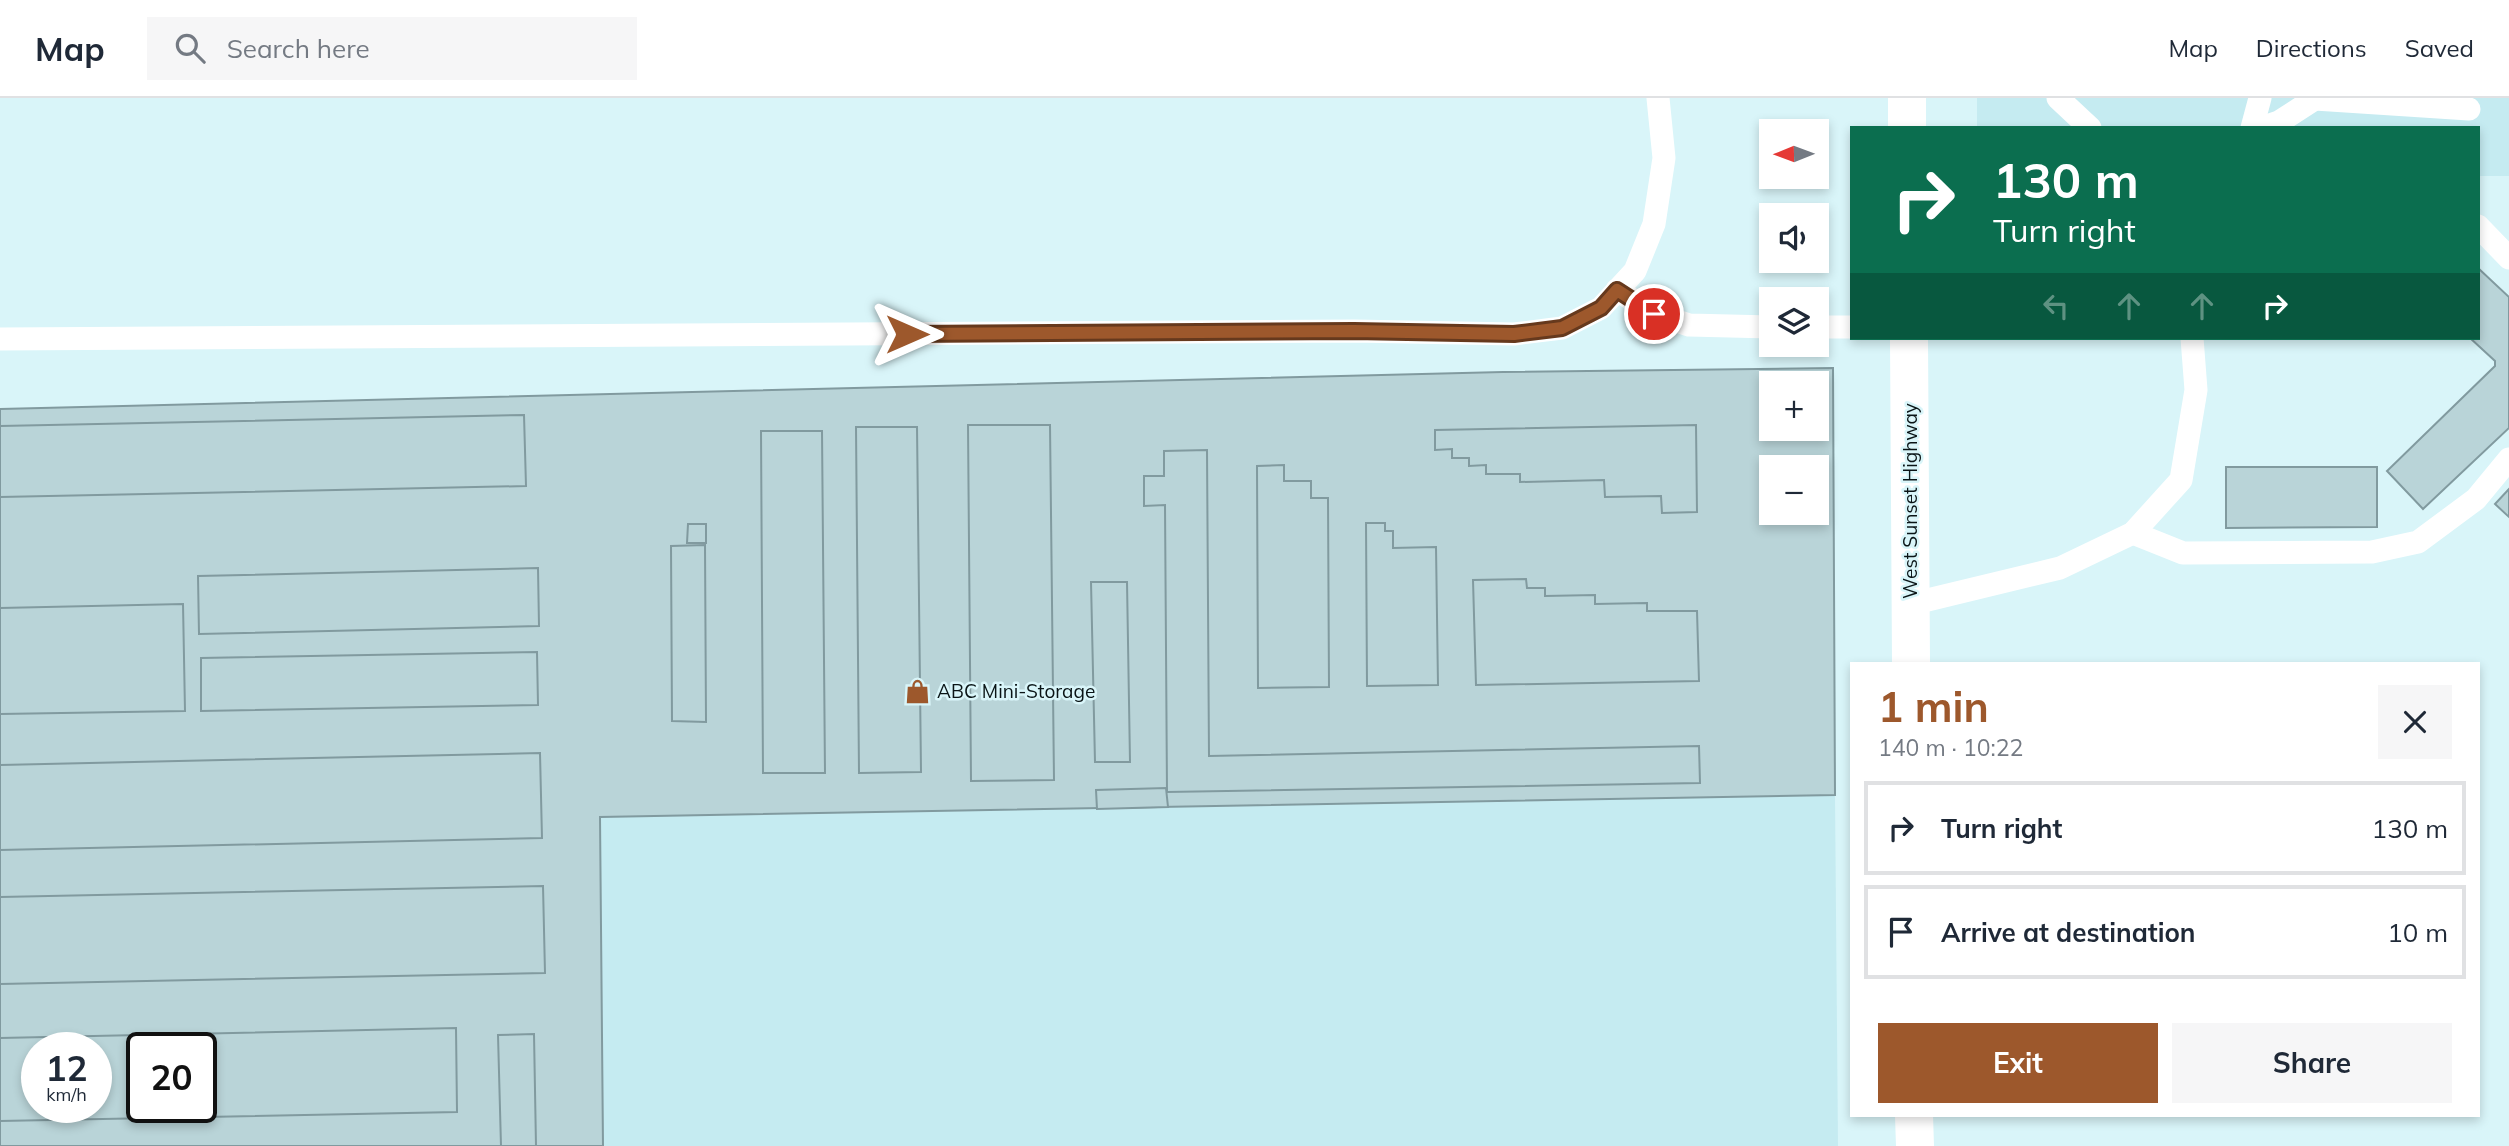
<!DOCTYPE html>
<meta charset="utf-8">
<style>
:root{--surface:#fff;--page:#f6f6f7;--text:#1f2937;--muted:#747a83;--line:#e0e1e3;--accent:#9d582c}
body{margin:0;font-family:Mulish,sans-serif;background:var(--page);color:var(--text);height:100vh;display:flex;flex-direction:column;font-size:26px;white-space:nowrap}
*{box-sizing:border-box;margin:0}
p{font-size:23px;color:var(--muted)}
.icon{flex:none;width:38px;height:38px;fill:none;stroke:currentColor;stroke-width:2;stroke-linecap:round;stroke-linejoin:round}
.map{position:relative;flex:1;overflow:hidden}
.drawer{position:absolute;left:1850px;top:564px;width:630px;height:455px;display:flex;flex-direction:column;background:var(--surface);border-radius:0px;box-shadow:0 4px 10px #0003}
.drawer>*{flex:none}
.hud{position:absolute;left:1850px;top:28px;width:630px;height:214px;border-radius:0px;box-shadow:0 4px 10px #0003;background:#0b6e4f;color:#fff;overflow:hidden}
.needle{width:46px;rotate:269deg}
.tools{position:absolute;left:1759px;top:21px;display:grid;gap:14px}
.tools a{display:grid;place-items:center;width:70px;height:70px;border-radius:0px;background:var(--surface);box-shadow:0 4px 10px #0003;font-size:35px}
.speed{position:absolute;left:21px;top:934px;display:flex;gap:14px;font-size:35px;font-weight:700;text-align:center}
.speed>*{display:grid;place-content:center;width:91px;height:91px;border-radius:50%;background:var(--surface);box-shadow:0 4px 10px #0003;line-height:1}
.speed small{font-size:18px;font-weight:400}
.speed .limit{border:4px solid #111;border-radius:10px;background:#fff;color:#111}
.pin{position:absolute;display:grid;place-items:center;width:60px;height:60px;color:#fff;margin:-30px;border:4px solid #fff;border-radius:50%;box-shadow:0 2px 7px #0007}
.me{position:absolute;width:77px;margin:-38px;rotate:90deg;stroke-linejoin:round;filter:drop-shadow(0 0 5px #0008)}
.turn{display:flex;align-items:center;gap:24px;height:147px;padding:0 28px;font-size:32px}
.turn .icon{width:91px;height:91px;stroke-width:2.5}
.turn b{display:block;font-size:49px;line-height:60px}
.lanes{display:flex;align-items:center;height:66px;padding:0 28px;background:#0003;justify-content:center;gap:35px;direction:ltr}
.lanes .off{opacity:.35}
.round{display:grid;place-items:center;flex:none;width:74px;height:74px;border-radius:0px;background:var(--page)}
.headline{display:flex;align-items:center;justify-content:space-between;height:119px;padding:0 28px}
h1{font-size:42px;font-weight:700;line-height:52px;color:var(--accent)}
.action{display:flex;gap:14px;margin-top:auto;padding:14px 28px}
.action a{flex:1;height:80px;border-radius:0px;background:var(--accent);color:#fff;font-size:28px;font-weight:700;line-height:80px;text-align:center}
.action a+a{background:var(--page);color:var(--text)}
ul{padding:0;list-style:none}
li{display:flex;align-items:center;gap:21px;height:94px;margin:0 14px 10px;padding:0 14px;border:4px solid var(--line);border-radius:0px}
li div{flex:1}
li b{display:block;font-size:26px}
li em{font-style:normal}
header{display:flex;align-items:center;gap:42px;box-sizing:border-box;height:98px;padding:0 35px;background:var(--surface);border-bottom:2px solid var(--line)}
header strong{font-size:33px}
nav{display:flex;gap:38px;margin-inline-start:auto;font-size:24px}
.search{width:490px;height:63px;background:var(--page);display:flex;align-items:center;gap:18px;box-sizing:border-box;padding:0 24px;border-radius:0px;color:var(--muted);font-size:26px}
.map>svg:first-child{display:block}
.built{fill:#c5ebf1}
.building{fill:#b9d4d8;stroke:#819a9f;stroke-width:2;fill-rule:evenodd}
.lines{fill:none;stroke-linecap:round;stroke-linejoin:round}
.lane{stroke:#fff;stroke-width:23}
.primary{stroke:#fff;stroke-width:38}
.route-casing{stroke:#66391d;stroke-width:18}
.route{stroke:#9d582c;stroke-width:12}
.labels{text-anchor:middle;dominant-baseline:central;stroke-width:5;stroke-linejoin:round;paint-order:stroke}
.street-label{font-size:19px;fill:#0a1416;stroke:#d9f5f9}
.poi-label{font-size:19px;fill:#0a1416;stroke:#d9f5f9;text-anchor:start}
</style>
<header>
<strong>Map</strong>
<div class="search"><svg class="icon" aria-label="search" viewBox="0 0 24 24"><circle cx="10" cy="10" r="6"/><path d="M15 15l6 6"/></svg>Search here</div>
<nav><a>Map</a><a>Directions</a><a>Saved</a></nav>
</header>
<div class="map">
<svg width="2509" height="1048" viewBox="0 0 2509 1048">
<rect width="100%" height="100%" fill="#d9f5f9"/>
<!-- built -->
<g class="built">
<polygon points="1977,0 2509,0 2509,78 2478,78 2478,30 1977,30"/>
<polygon points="1835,697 1838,1048 603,1048 600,719"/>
</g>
<!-- building -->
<g class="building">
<polygon points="2478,170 2509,199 2509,330 2423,411 2387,373 2495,268 2495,263 2470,240 2478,240"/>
<path d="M1833,270L1835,697L600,719L603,1048H0V311L1503,274ZM1771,285H1816V331H1771ZM1771,369H1816V415H1771ZM37,950H96V1010H37ZM142,950H201V1010H142Z"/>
<polygon points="524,317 526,388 0,399 0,328"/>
<polygon points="968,327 1050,327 1054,682 971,683"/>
<polygon points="1696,327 1697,414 1662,415 1661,398 1605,399 1604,382 1520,384 1520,376 1486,376 1486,367 1469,368 1469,360 1452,360 1452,351 1435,352 1435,332"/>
<polygon points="856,329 917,329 921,674 859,675"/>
<polygon points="761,333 822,333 825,675 763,675"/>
<polygon points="1207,352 1209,658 1699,648 1700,685 1167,694 1165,407 1144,408 1144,378 1164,378 1164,353"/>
<polygon points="1284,367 1284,383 1311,383 1311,400 1328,400 1329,589 1258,590 1257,368"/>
<polygon points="2226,369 2377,369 2377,429 2226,430"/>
<polygon points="2509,391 2509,419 2495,406"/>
<polygon points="1366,425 1385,425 1385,433 1393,433 1393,450 1436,449 1438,587 1367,588"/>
<polygon points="688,426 706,426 706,445 687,445"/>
<polygon points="705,447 706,624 672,623 671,448"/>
<polygon points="538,470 539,528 199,536 198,478"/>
<polygon points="1526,481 1527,490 1545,490 1545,498 1595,497 1595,506 1647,505 1647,513 1697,513 1699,583 1476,587 1473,482"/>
<polygon points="1091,484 1127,484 1130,664 1095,664"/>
<polygon points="183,506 185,613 0,616 0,510"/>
<polygon points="537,554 538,607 201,613 201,560"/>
<polygon points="540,655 542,740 0,752 0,667"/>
<polygon points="1166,690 1168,709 1097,711 1096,692"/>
<polygon points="543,788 545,875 0,886 0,799"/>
<path d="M456,930L457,1014L0,1023V940ZM37,950H96V1010H37ZM142,950H201V1010H142Z"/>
<polygon points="534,936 536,1048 501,1048 498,937"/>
</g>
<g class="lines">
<!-- lane -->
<g class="lane">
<polyline points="2058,0 2090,30"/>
<polyline points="2315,1 2469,11"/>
<polyline points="2252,30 2260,0"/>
<polyline points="2261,30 2279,24 2316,0"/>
<polyline points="2478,128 2509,160"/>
<polyline points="1617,192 1655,216 1689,227 1771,229"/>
<polyline points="1816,229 1852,229"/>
<polyline points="0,241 1354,233 1514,236 1562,230 1601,210 1635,173 1654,126 1664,60 1658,0"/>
<polyline points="2133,435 2183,455 2372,454 2418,444 2476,401 2509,361"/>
<polyline points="1911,506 2060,470 2133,435 2181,382 2196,292 2192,240"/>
</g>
<!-- primary -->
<g class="primary">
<polyline points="1907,0 1907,30"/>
<polyline points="1909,240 1911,565"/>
<polyline points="1914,1017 1915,1048"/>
</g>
</g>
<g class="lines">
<defs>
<polyline id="route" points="907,236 1354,233 1514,236 1562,230 1601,210 1617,192 1654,216"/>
</defs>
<!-- route casing -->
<use href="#route" class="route-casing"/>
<!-- route -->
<use href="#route" class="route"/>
</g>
<!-- icons -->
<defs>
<symbol id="shop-bare" viewBox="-9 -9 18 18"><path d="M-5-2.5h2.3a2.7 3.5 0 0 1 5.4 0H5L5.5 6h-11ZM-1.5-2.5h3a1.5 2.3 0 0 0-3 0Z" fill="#9d582c" stroke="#d9f5f9" stroke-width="2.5" paint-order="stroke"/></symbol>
</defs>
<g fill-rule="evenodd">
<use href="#shop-bare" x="900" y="576" width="35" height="35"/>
</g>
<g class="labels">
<!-- street labels -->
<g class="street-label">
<text transform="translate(1910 403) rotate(-90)">West Sunset Highway</text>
</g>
<!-- poi labels -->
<g class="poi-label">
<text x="937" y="593">ABC Mini-Storage</text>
</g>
</g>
</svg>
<div class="tools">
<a><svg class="needle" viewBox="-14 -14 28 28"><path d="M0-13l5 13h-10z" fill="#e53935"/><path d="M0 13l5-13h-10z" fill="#747a83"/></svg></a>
<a><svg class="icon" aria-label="sound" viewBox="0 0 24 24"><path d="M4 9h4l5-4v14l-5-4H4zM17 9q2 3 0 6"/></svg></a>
<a><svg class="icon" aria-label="layers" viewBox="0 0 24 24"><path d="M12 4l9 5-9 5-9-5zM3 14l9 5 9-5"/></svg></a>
<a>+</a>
<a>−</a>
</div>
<div class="speed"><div>12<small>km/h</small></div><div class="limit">20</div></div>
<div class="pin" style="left:1654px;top:216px;background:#d93025"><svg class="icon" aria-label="arrive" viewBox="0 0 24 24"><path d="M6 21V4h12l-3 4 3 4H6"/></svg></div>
<svg class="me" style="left:907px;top:236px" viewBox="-20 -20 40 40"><path d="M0-17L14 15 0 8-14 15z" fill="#9d582c" stroke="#fff" stroke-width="4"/></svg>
<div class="hud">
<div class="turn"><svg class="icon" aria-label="right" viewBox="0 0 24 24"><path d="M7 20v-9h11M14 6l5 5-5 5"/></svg><div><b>130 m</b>Turn right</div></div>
<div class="lanes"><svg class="icon off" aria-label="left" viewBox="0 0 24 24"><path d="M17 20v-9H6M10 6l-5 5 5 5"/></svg><svg class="icon off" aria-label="ahead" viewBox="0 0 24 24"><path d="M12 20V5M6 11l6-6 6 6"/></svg><svg class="icon off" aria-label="ahead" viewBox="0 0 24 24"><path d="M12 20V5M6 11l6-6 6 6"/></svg><svg class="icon" aria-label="right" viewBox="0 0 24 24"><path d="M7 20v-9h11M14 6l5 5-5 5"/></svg></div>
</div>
<section class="drawer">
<div class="headline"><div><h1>1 min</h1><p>140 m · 10:22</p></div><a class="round"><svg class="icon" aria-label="close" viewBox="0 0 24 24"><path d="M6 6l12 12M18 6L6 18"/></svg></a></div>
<ul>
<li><svg class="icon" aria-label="right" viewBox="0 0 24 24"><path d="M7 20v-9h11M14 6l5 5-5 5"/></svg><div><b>Turn right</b></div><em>130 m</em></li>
<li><svg class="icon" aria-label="arrive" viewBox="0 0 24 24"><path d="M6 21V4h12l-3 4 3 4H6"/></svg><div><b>Arrive at destination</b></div><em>10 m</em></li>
</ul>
<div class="action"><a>Exit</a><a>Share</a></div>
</section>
</div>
